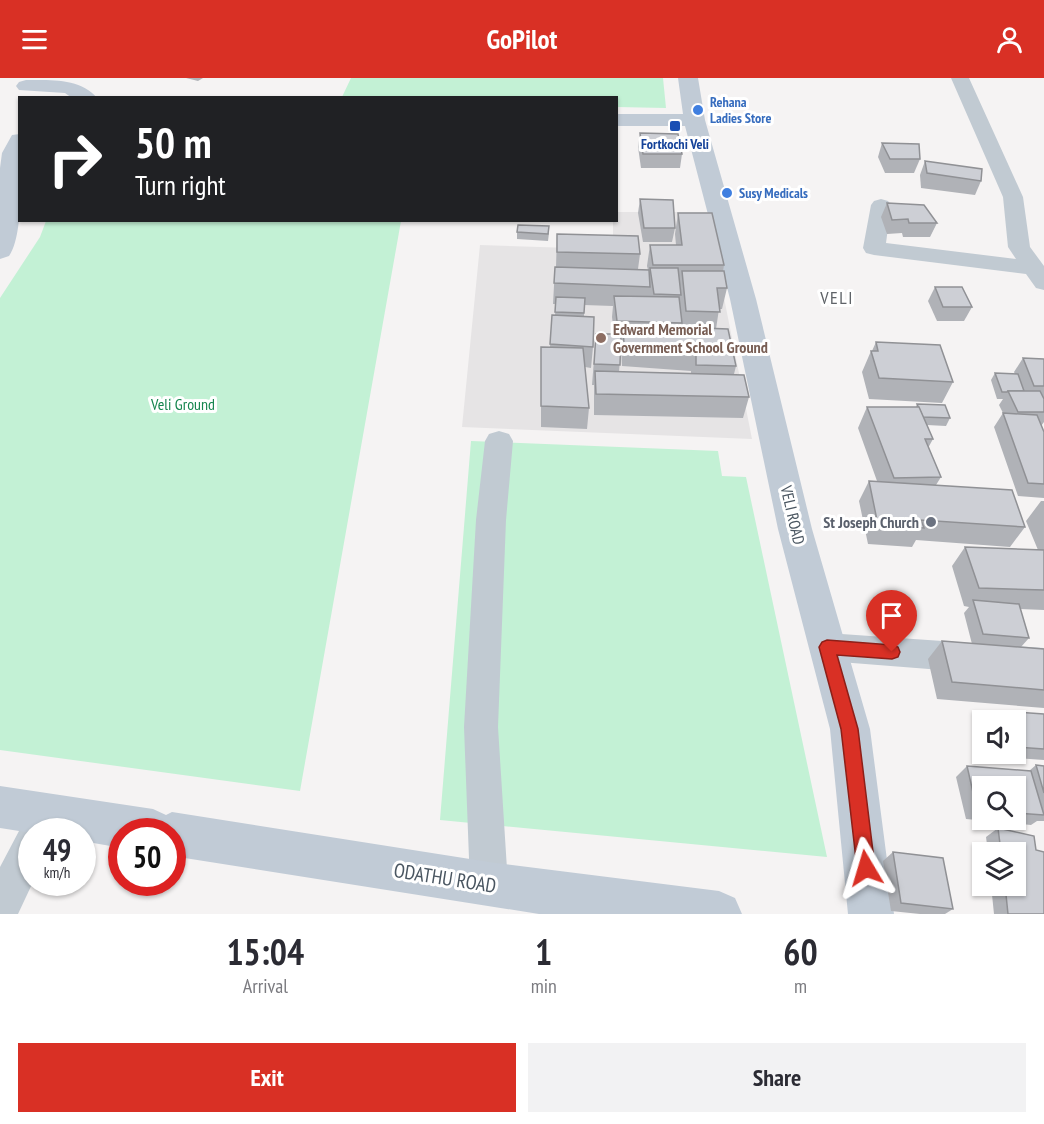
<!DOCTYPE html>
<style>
:root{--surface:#fff;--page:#f2f2f3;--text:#2b2b33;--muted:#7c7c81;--accent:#d93025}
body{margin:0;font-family:"PT Sans Narrow",sans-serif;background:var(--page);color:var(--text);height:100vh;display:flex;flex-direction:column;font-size:22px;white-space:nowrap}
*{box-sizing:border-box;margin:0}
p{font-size:20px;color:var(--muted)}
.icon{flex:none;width:33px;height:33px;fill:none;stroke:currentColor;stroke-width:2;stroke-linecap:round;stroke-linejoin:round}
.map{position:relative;height:836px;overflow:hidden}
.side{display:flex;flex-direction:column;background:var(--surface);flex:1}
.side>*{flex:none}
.banner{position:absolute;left:18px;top:18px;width:600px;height:126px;border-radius:0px;box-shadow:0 2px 4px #0004;background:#202124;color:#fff;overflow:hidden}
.tools{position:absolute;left:972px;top:632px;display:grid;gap:12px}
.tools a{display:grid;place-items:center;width:54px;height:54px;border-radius:0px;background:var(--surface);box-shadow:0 2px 4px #0004;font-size:30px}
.speed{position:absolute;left:18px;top:740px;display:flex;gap:12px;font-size:30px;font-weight:700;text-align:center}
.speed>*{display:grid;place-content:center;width:78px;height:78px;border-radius:50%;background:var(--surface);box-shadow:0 2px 4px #0004;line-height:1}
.speed small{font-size:15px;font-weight:400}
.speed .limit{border:9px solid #d22;background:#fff;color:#111}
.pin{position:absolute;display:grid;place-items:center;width:51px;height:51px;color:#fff;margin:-62px -26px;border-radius:50% 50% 50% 0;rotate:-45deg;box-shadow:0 0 6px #0007}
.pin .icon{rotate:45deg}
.me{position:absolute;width:66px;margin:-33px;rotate:353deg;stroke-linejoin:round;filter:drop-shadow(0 0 4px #0008)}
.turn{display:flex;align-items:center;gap:21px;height:126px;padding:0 18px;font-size:27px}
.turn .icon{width:78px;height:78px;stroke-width:2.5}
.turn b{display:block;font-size:42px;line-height:51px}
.eta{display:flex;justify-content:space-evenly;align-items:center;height:102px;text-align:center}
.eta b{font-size:36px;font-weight:700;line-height:42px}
.cta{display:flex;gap:12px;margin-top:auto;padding:12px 18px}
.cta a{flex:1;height:69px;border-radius:0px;background:var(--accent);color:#fff;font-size:24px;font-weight:700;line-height:69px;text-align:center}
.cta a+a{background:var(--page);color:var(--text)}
header{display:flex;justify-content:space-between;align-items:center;height:78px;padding:0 18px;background:var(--accent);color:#fff;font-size:27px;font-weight:700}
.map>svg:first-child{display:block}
.education{fill:#e6e4e5}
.green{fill:#c3f1d5}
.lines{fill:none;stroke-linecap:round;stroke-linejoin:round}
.street{fill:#c1cad2;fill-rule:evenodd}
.secondary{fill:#c1cbd6;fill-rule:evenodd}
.wall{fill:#b0b2b7;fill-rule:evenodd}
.building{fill:#cdcfd5;stroke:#909195;stroke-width:1.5}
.route{fill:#d93025;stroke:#8d1f18;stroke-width:1.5}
.shop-dot{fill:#3f7fe0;stroke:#fff;stroke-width:2}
.transit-dot{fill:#1a4fb4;stroke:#fff;stroke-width:2}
.education-dot{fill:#8d6e63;stroke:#fff;stroke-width:2}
.worship-dot{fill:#6b7280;stroke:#fff;stroke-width:2}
.labels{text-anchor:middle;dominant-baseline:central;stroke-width:6;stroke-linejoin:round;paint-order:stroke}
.far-shop-label{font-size:14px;font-weight:bold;fill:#366cbe;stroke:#fff;text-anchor:start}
.far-transit-label{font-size:14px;font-weight:bold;fill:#164399;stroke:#fff}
.education-label{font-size:16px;font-weight:bold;fill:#785e54;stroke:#fff;text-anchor:start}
.park-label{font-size:16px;fill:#17864f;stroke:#fff}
.street-label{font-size:16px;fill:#4a5661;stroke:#fff}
.worship-label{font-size:16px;font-weight:bold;fill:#5b616d;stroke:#fff;text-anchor:end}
.neighbourhood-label{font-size:18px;letter-spacing:1.5px;fill:#5f6368;stroke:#fff}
.near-street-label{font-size:20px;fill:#4a5661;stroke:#fff}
</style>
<header><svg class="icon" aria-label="menu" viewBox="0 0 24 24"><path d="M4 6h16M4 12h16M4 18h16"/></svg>GoPilot<svg class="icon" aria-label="person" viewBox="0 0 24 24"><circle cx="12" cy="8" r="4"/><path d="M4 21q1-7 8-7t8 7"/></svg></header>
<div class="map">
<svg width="1044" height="836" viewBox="0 0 1044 836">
<rect width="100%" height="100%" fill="#f5f3f3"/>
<!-- education -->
<polygon class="education" points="617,134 707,134 752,361 462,349 480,167 603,171 613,165 613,143 616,142"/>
<!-- green -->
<g class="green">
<polygon points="351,0 663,0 666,30 617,29 616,20 342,19"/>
<polygon points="46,143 401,143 300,713 0,672 0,220 40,159"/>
<polygon points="471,363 718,373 722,398 746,399 827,779 440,742"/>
</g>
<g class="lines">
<!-- street -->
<g class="street">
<polygon points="951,0 969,0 1023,119 1030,169 1044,188 1044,212 1036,210 1026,196 874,177 866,175 863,170 871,127 874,123 881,121 888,123 891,127 886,165 1016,181 1008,169 1003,119"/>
<polygon points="499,353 509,356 513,363 506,442 498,649 508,807 503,821 489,826 475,821 470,807 464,649 476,442 485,363 489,356"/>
<polygon points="827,555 1044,570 1044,600 827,583 815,579 811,569 815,559"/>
<polygon points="32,747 46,753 32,753 32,804 33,804 18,836 0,836 0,789 19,753"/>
</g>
<!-- secondary -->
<g class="secondary">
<polygon points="678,0 698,0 705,42 756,221 812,451 870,651 894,836 848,836 830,651 778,451 730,221 685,48 616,48 616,36 683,36"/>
<path d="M26,2C50,2 81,0 97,20H72L65,15L19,12L16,8L19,4Z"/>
<path d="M20,56C20,85 25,155 9,178L0,181V90L2,75L12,57Z"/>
<polygon points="0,708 153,731 166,737 172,734 489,784 719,813 735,820 742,836 539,836 172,778 172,753 122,753 122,770 82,763 82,753 32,753 32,755 0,750"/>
</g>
</g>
<!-- wall -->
<g class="wall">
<polygon points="186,0 203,0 198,3"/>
<polygon points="640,55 682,76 680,90 641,90 638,69"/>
<polygon points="882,65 920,81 914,95 885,95 878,79"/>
<polygon points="925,83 981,103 975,117 921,110 920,97"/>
<polygon points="640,121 675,150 672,164 643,164 638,135"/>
<polygon points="887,125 937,145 930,159 903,159 902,155 887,156 881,139"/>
<path d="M678,135L724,187L723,193L727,210L722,231H719L716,251L736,288L734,296L749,319L743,340L594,337V307H592L596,256H614L612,239L613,228L584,227V238L593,269L591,290L585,289L589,330L587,351L541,349V269H550L552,237H555L556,226H553L555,189H556L557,156L640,176L638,191L648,192L647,188L650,167H676L675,156ZM621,269L622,288L691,293V295L619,294Z"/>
<polygon points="517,154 549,155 548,163 517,161"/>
<polygon points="935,209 972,229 964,243 937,243 928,223"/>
<polygon points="876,264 953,304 942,325 869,321 862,294 871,273 872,273"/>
<polygon points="1023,280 1044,281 1044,344 1041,348 1044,354 1044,420 1018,418 994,349 1003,335 999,327 1003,321 997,321 991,302 995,295 1015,296 1014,294"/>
<polygon points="917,326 950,340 946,348 927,347 933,361 928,370 941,399 936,407 1025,449 1010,469 916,462 912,469 868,466 859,423 869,403 877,403 858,350 867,329 916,329"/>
<polygon points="1041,423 1044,423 1044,532 1020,531 1029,560 1021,569 1044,571 1044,630 937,621 928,581 942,563 972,566 964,535 969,529 964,528 952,488 965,469 1038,472 1026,443"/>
<polygon points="1002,633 1044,636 1044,682 1001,679 999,675 1016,675 1016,642 994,642"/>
<path d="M1036,687L1044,688V743H1037L1031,747L966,741L956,699L967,688L1029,693ZM982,708H1016V741H982Z"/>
<polygon points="998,750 1036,772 1044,836 994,836 991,807 1016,807 1016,774 988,774 986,759"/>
<polygon points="893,774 953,831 945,836 920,836 891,833 883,783"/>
</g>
<!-- building -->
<g class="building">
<polygon points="640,55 678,56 682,76 643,76"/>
<polygon points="882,65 919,66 920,81 890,81"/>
<polygon points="925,83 982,91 981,103 927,95"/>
<polygon points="640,121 673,122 675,150 644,150"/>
<polygon points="887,125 924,127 937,145 909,145 908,141 892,142"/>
<polygon points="678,135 712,135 724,187 653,187 650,167 682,167"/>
<polygon points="518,147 549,148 548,156 517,154"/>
<polygon points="557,156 638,158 640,176 557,174"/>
<polygon points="555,189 649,192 650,209 554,205"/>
<polygon points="650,190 678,190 681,217 654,216"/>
<polygon points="682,193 724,193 727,210 717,210 720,234 686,233"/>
<polygon points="935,209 962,209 972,229 943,229"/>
<polygon points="614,218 679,219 682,245 617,243"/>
<polygon points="556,219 585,220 584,235 555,234"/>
<polygon points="552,237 594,239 593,269 550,266"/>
<polygon points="623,247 728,251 736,288 696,287 696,272 624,267"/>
<polygon points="596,256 621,256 620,287 594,286"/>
<polygon points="876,264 940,267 953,304 879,300 871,273 878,273"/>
<polygon points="541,269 583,270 589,330 541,328"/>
<polygon points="1023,280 1044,281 1044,308 1034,308"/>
<polygon points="595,293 744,297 749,319 596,316"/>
<polygon points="995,295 1018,296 1024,313 1008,313 1007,314 1002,314"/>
<polygon points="1008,313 1040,313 1044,321 1044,334 1018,334"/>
<polygon points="917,326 945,327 950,340 923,339"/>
<polygon points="867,329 919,329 933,361 925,361 941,399 894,400"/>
<polygon points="1003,335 1037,337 1044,354 1044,406 1028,405"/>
<polygon points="869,403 1012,412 1025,449 921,442 924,450 878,447"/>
<polygon points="965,469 1044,472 1044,512 979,510"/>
<polygon points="973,522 1019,526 1029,560 983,556"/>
<polygon points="942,563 1044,571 1044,612 952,604"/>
<polygon points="1002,633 1044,636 1044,671 1016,669 1016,642 1005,642"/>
<polygon points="1036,687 1044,688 1044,715"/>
<polygon points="967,688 1031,693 1044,737 1016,735 1016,708 982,708 982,732 977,732"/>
<polygon points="998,750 1034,758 1036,772 1044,774 1044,836 1008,836 1005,807 1016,807 1016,774 1001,774"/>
<polygon points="893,774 943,780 953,831 901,825"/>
</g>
<!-- route -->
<polygon class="route" points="827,562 892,567 898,569 900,574 898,579 892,581 837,577 858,651 875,790 872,796 866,799 859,796 857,790 841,651 819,569 822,564"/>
<!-- markers -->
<g class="shop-dot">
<circle cx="698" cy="32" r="6"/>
<circle cx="727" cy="115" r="6"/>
</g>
<rect class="transit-dot" x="669" y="42" width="12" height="12" rx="3"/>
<circle class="education-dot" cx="601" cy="260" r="6"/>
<circle class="worship-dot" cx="931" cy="444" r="6"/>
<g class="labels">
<!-- far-shop labels -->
<g class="far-shop-label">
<text x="710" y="24">Rehana<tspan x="710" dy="16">Ladies Store</tspan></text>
<text x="739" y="115">Susy Medicals</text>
</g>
<!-- far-transit labels -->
<g class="far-transit-label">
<text x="675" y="66">Fortkochi Veli</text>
</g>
<!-- education labels -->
<g class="education-label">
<text x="613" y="251">Edward Memorial<tspan x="613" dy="18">Government School Ground</tspan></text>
</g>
<!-- park labels -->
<g class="park-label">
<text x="183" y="326">Veli Ground</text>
</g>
<!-- street labels -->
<g class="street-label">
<text transform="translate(793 437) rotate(77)">VELI ROAD</text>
</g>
<!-- worship labels -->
<g class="worship-label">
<text x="919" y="444">St Joseph Church</text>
</g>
<!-- neighbourhood labels -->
<g class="neighbourhood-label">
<text x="837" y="219">VELI</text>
</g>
<!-- near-street labels -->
<g class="near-street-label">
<text transform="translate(445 800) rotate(9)">ODATHU ROAD</text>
</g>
</g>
</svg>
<div class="tools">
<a><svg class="icon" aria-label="sound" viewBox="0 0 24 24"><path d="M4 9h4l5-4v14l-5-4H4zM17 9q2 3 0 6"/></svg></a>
<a><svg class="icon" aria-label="search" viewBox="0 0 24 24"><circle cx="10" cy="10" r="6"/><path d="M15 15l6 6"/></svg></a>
<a><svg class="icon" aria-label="layers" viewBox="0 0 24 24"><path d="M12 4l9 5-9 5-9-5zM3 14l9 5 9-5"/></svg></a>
</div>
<div class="speed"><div>49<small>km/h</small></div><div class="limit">50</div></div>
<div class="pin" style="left:892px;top:574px;background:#d93025"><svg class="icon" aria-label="arrive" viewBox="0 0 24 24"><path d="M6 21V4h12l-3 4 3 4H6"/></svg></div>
<svg class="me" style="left:866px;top:790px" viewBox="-20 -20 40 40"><path d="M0-17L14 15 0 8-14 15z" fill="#d93025" stroke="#fff" stroke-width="4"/></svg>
<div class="banner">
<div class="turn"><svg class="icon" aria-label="right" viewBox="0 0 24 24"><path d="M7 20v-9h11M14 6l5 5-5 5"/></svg><div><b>50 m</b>Turn right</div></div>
</div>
</div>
<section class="side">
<div class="eta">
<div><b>15:04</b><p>Arrival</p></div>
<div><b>1</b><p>min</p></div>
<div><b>60</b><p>m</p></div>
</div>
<div class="cta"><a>Exit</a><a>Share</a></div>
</section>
